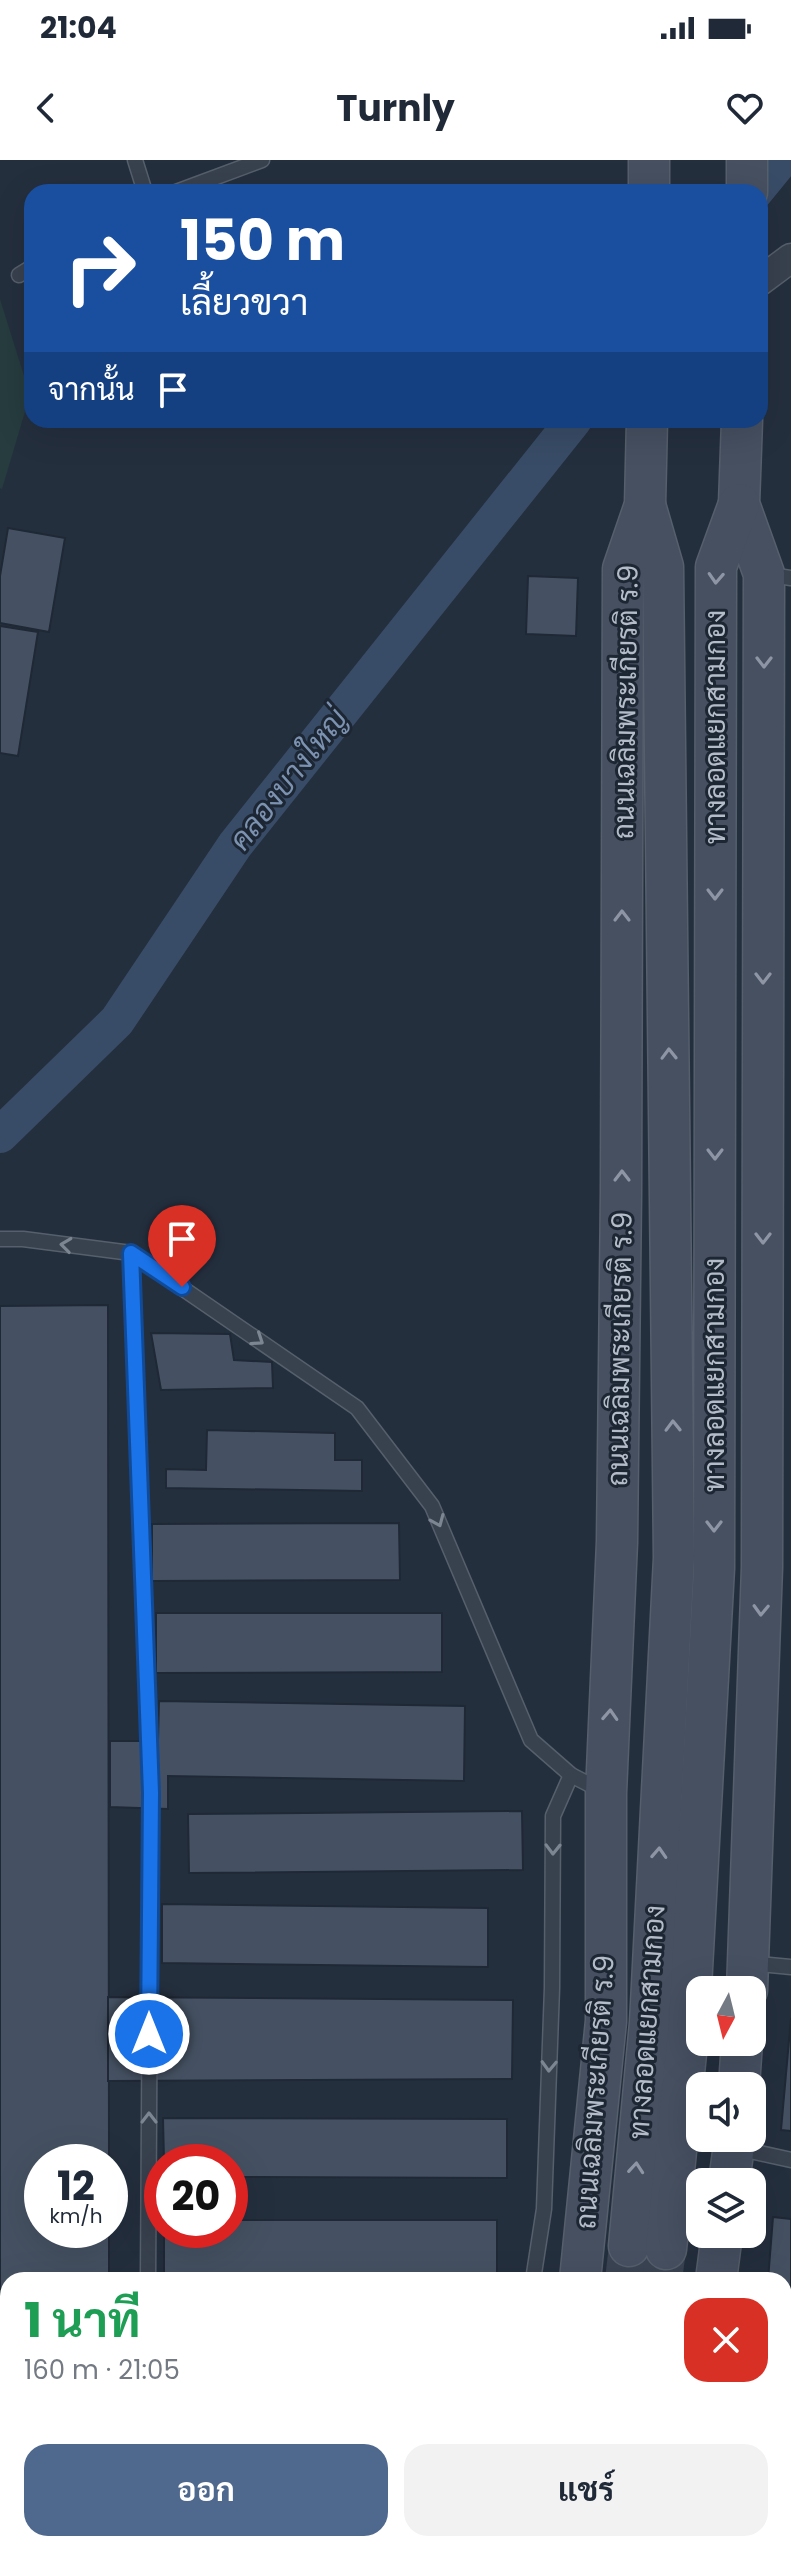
<!DOCTYPE html>
<html lang="th">
<meta charset="utf-8">
<style>
:root{--surface:#fff;--page:#f2f2f3;--text:#1f2937;--muted:#747a83;--accent:#4f688e}
body{margin:0;font-family:Poppins,Sarabun,sans-serif;background:var(--page);color:var(--text);height:100vh;display:flex;flex-direction:column;font-size:30px;white-space:nowrap}
*{box-sizing:border-box;margin:0}
p{font-size:26px;color:var(--muted)}
.icon{flex:none;width:44px;height:44px;fill:none;stroke:currentColor;stroke-width:2;stroke-linecap:round;stroke-linejoin:round}
.map{position:relative;flex:1;overflow:hidden}
.sheet{position:absolute;left:0px;top:2112px;width:792px;height:280px;display:flex;flex-direction:column;background:var(--surface);border-radius:24px 24px 0 0;box-shadow:0 8px 32px #0002}
.sheet>*{flex:none}
.top-card{position:absolute;left:24px;top:24px;width:744px;height:244px;border-radius:24px;box-shadow:0 8px 32px #0002;background:#1a4fa0;color:#fff;overflow:hidden}
.needle{width:52px;rotate:187deg}
.controls{position:absolute;left:686px;top:1816px;display:grid;gap:16px}
.controls a{display:grid;place-items:center;width:80px;height:80px;border-radius:16px;background:var(--surface);box-shadow:0 8px 32px #0002;font-size:40px}
.speed{position:absolute;left:24px;top:1984px;display:flex;gap:16px;font-size:40px;font-weight:700;text-align:center}
.speed>*{display:grid;place-content:center;width:104px;height:104px;border-radius:50%;background:var(--surface);box-shadow:0 8px 32px #0002;line-height:1}
.speed small{font-size:20px;font-weight:400}
.speed .limit{border:12px solid #d22;background:#fff;color:#111}
.pin{position:absolute;display:grid;place-items:center;width:68px;height:68px;color:#fff;margin:-82px -34px;border-radius:50% 50% 50% 0;rotate:-45deg;box-shadow:0 0 8px #0007}
.pin .icon{rotate:45deg}
.me{position:absolute;width:88px;margin:-44px;rotate:0deg;stroke-linejoin:round;filter:drop-shadow(0 0 6px #0008)}
.turn{display:flex;align-items:center;gap:28px;height:168px;padding:0 24px;font-size:36px}
.turn .icon{width:104px;height:104px;stroke-width:2.5}
.turn b{display:block;font-size:56px;line-height:68px}
.then{display:flex;align-items:center;height:76px;padding:0 24px;background:#0003;gap:16px;font-size:30px}
.round{display:grid;place-items:center;flex:none;width:84px;height:84px;border-radius:24px;background:var(--page)}
.head{display:flex;align-items:center;justify-content:space-between;height:136px;padding:0 24px}
h1{font-size:48px;font-weight:700;line-height:60px;color:#1e9e55}
.button{display:flex;gap:16px;margin-top:auto;padding:16px 24px}
.button a{flex:1;height:92px;border-radius:24px;background:var(--accent);color:#fff;font-size:32px;font-weight:700;line-height:92px;text-align:center}
.button a+a{background:var(--page);color:var(--text)}
.status{display:flex;justify-content:space-between;align-items:center;height:56px;padding:0 40px;background:var(--surface);direction:ltr}
.status svg{height:22px;fill:currentColor}
header{display:flex;justify-content:space-between;align-items:center;height:104px;padding:0 24px;background:var(--surface);font-size:36px;font-weight:700}
.map>svg:first-child{display:block}
.green{fill:#263c3f}
.lines{fill:none;stroke-linecap:round;stroke-linejoin:round}
.canal{stroke:#394c67;stroke-width:36}
.building{fill:#455162;stroke:#1f2835;stroke-width:2}
.secondary-tunnel{stroke:#3a4453;stroke-width:40;stroke-dasharray:40 20;stroke-linecap:butt}
.service-casing{stroke:#565f6c;stroke-width:17}
.minor-casing{stroke:#565f6c;stroke-width:31}
.secondary-casing{stroke:#565f6c;stroke-width:43}
.service{stroke:#38414e;stroke-width:14}
.minor{stroke:#38414e;stroke-width:28}
.secondary{stroke:#465061;stroke-width:40}
.oneway{stroke:#8e96a5}
.oneway2{stroke:#7c8592}
.route-casing{stroke:#114b97;stroke-width:20}
.route{stroke:#1a73e8;stroke-width:14}
.labels{text-anchor:middle;dominant-baseline:central;stroke-width:6;stroke-linejoin:round;paint-order:stroke}
.street-label{font-size:28px;fill:#b4bcc9;stroke:#1d2633}
.water-label{font-size:30px;font-style:italic;fill:#7c92b1;stroke:#1d2633}
</style>
<div class="status"><b>21:04</b><svg viewBox="0 0 49 12"><path d="M0 12V9h3v3zM5 12V6h3v6zM10 12V3h3v9zM15 12V0h3v12zM26 1h20v11H26zM47 4h2v5h-2z"/></svg></div>
<header><svg class="icon" aria-label="back" viewBox="0 0 24 24"><path d="M15 5l-7 7 7 7"/></svg>Turnly<svg class="icon" aria-label="heart" viewBox="0 0 24 24"><path d="M12 20l-8-8c-3-5 5-10 8-4 3-6 11-1 8 4z"/></svg></header>
<div class="map">
<svg width="791" height="2392" viewBox="0 0 791 2392">
<rect width="100%" height="100%" fill="#242f3e"/>
<!-- green -->
<polygon class="green" points="0,139 30,235 2,329 0,328"/>
<g class="lines">
<!-- canal -->
<g class="canal">
<polyline points="755,32 781,0"/>
<polyline points="0,975 117,861 235,685 574,260"/>
</g>
</g>
<!-- building -->
<g class="building">
<polygon points="8,368 65,378 49,472 0,463 0,416"/>
<polygon points="528,416 578,418 576,476 526,474"/>
<polygon points="0,466 38,472 18,596 0,593"/>
<polygon points="108,1145 109,2002 42,2002 42,2070 109,2070 109,2120 8,2120 8,2384 112,2384 112,2392 0,2392 0,1146"/>
<polygon points="151,1173 230,1174 234,1200 272,1202 273,1228 161,1230"/>
<polygon points="207,1270 335,1273 335,1300 362,1300 362,1331 166,1328 166,1309 206,1310"/>
<polygon points="399,1363 400,1420 152,1421 152,1364"/>
<polygon points="156,1453 442,1453 442,1512 156,1513"/>
<polygon points="159,1541 465,1546 464,1621 168,1616 168,1649 110,1647 110,1581 158,1581"/>
<polygon points="522,1651 523,1710 189,1713 188,1654"/>
<polygon points="162,1744 488,1748 488,1807 162,1803"/>
<polygon points="108,1837 513,1840 512,1919 108,1921"/>
<polygon points="791,1858 791,1971 781,1970"/>
<polygon points="163,1958 507,1959 507,2018 230,2017 230,2002 164,2002"/>
<polygon points="773,2057 791,2059 791,2161 784,2160 784,2120 768,2120"/>
<polygon points="230,2060 497,2060 497,2120 164,2120 164,2070 230,2070"/>
<rect x="168" y="2384" width="282" height="8"/>
</g>
<g class="lines">
<!-- secondary-tunnel -->
<g class="secondary-tunnel">
<polyline points="625,2120 629,2086"/>
<polyline points="662,2120 666,2089"/>
<polyline points="589,2392 590,2384"/>
<polyline points="625,2392 626,2384"/>
</g>
<defs>
<g id="service">
<polyline points="135,0 145,32"/>
<polyline points="176,32 262,0"/>
<polyline points="19,115 32,107"/>
<polyline points="765,414 791,418"/>
<polyline points="0,1079 23,1079 131,1093"/>
<polyline points="749,1803 791,1807"/>
<polyline points="737,1988 791,2000"/>
<polyline points="148,2120 151,1633 131,1093 357,1248 432,1346 531,1580 571,1615 602,1631"/>
<polyline points="533,2120 544,2049 552,1828 553,1656 571,1615"/>
<polyline points="784,2219 788,2182"/>
<polyline points="784,2349 791,2349"/>
<polyline points="147,2392 147,2384"/>
<polyline points="490,2392 491,2384"/>
<polyline points="766,2392 767,2384"/>
</g>
<polyline id="minor" points="760,121 791,98"/>
<g id="secondary">
<polyline points="649,0 649,32"/>
<polyline points="747,32 747,0"/>
<polyline points="742,260 739,344 764,414 762,1407 747,1830"/>
<polyline points="739,1926 742,1882"/>
<polyline points="729,2022 735,1978"/>
<polyline points="629,2086 650,1863 674,1398 663,407 645,345"/>
<polyline points="666,2089 689,1864 714,1408 716,407 739,344"/>
<polyline points="580,2120 606,1861 606,1633 617,1382 621,1033 623,409 645,345 647,260"/>
<polyline points="716,2120 722,2074"/>
<polyline points="544,2392 546,2384"/>
<polyline points="680,2392 681,2384"/>
</g>
</defs>
<!-- service casing -->
<use href="#service" class="service-casing"/>
<!-- minor casing -->
<use href="#minor" class="minor-casing"/>
<!-- secondary casing -->
<use href="#secondary" class="secondary-casing"/>
<!-- service -->
<use href="#service" class="service"/>
<!-- minor -->
<use href="#minor" class="minor"/>
<!-- secondary -->
<use href="#secondary" class="secondary"/>
</g>
<!-- one-way arrows -->
<defs><path id="oneway-chevron" d="M-2-3.5L2.5 0L-2 3.5" fill="none" stroke-width="1.6" stroke-linecap="round" stroke-linejoin="round" transform="scale(2)"/></defs>
<g class="oneway">
<use href="#oneway-chevron" transform="translate(716 418) rotate(93)"/>
<use href="#oneway-chevron" transform="translate(764 502) rotate(90)"/>
<use href="#oneway-chevron" transform="translate(715 734) rotate(90)"/>
<use href="#oneway-chevron" transform="translate(622 756) rotate(-90)"/>
<use href="#oneway-chevron" transform="translate(763 818) rotate(90)"/>
<use href="#oneway-chevron" transform="translate(669 894) rotate(-91)"/>
<use href="#oneway-chevron" transform="translate(715 994) rotate(90)"/>
<use href="#oneway-chevron" transform="translate(622 1016) rotate(-90)"/>
<use href="#oneway-chevron" transform="translate(763 1078) rotate(90)"/>
<use href="#oneway-chevron" transform="translate(673 1266) rotate(-91)"/>
<use href="#oneway-chevron" transform="translate(714 1366) rotate(90)"/>
<use href="#oneway-chevron" transform="translate(761 1450) rotate(92)"/>
<use href="#oneway-chevron" transform="translate(610 1555) rotate(-87)"/>
<use href="#oneway-chevron" transform="translate(659 1693) rotate(-87)"/>
<use href="#oneway-chevron" transform="translate(636 2008) rotate(-85)"/>
</g>
<g class="oneway2">
<use href="#oneway-chevron" transform="translate(66 1085) rotate(-173)"/>
<use href="#oneway-chevron" transform="translate(258 1180) rotate(34)"/>
<use href="#oneway-chevron" transform="translate(438 1361) rotate(67)"/>
<use href="#oneway-chevron" transform="translate(553 1689) rotate(91)"/>
<use href="#oneway-chevron" transform="translate(549 1906) rotate(92)"/>
<use href="#oneway-chevron" transform="translate(149 1958) rotate(-90)"/>
</g>
<g class="lines">
<defs>
<polyline id="route" points="149,1874 151,1633 131,1093 182,1127"/>
</defs>
<!-- route casing -->
<use href="#route" class="route-casing"/>
<!-- route -->
<use href="#route" class="route"/>
</g>
<g class="labels">
<!-- street labels -->
<g class="street-label">
<text transform="translate(626 542) rotate(-89)">ถนนเฉลิมพระเกียรติ ร.9</text>
<text transform="translate(715 567) rotate(-90)">ทางลอดแยกสามกอง</text>
<text transform="translate(620 1189) rotate(-89)">ถนนเฉลิมพระเกียรติ ร.9</text>
<text transform="translate(714 1215) rotate(-90)">ทางลอดแยกสามกอง</text>
<text transform="translate(647 1862) rotate(-86)">ทางลอดแยกสามกอง</text>
<text transform="translate(595 1932) rotate(-86)">ถนนเฉลิมพระเกียรติ ร.9</text>
</g>
<!-- water labels -->
<g class="water-label">
<text transform="translate(288 619) rotate(-52)">คลองบางใหญ่</text>
</g>
</g>
</svg>
<div class="controls">
<a><svg class="needle" viewBox="-14 -14 28 28"><path d="M0-13l5 13h-10z" fill="#e53935"/><path d="M0 13l5-13h-10z" fill="#747a83"/></svg></a>
<a><svg class="icon" aria-label="sound" viewBox="0 0 24 24"><path d="M4 9h4l5-4v14l-5-4H4zM17 9q2 3 0 6"/></svg></a>
<a><svg class="icon" aria-label="layers" viewBox="0 0 24 24"><path d="M12 4l9 5-9 5-9-5zM3 14l9 5 9-5"/></svg></a>
</div>
<div class="speed"><div>12<small>km/h</small></div><div class="limit">20</div></div>
<div class="pin" style="left:182px;top:1127px;background:#d93025"><svg class="icon" aria-label="arrive" viewBox="0 0 24 24"><path d="M6 21V4h12l-3 4 3 4H6"/></svg></div>
<svg class="me" style="left:149px;top:1874px" viewBox="-20 -20 40 40"><circle r="17" fill="#1a73e8" stroke="#fff" stroke-width="3"/><path d="M0-11L8 9 0 5-8 9z" fill="#fff"/></svg>
<div class="top-card">
<div class="turn"><svg class="icon" aria-label="right" viewBox="0 0 24 24"><path d="M7 20v-9h11M14 6l5 5-5 5"/></svg><div><b>150 m</b>เลี้ยวขวา</div></div>
<div class="then">จากนั้น<svg class="icon" aria-label="arrive" viewBox="0 0 24 24"><path d="M6 21V4h12l-3 4 3 4H6"/></svg></div>
</div>
<section class="sheet">
<div class="head"><div><h1>1 นาที</h1><p>160 m · 21:05</p></div><a class="round" style="background:#d93025;color:#fff"><svg class="icon" aria-label="close" viewBox="0 0 24 24"><path d="M6 6l12 12M18 6L6 18"/></svg></a></div>
<div class="button"><a>ออก</a><a>แชร์</a></div>
</section>
</div>
